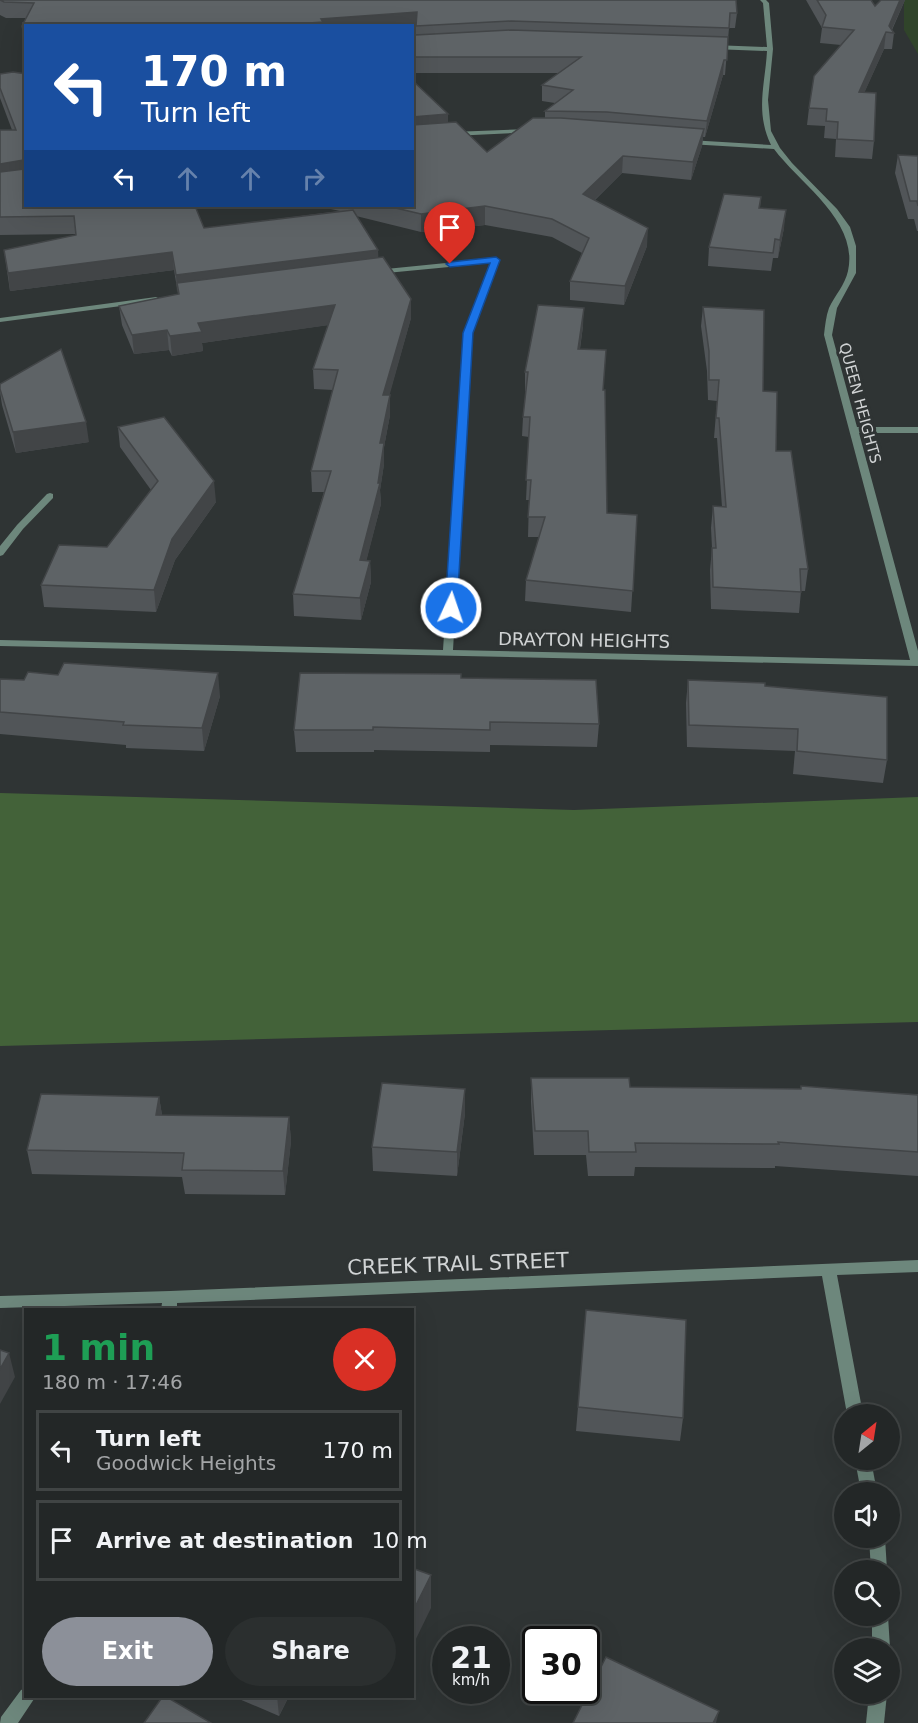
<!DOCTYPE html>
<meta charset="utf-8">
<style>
:root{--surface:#232727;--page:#2b2f2f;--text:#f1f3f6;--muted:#a3a5a7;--line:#404444;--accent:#8c9099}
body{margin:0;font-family:"DejaVu Sans",sans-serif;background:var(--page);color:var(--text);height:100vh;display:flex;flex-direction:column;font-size:22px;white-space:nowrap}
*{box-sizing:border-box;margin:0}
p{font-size:20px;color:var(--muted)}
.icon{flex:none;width:33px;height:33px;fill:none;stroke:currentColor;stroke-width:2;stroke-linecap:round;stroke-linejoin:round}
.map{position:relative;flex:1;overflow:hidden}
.details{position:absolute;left:24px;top:1308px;width:390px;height:390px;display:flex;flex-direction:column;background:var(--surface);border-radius:0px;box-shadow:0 6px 24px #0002,0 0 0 2px var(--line)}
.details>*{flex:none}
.guide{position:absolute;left:24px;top:24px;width:390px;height:183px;border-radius:0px;box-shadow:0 6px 24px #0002,0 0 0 2px var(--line);background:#1a4fa0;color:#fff;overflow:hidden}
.needle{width:39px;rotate:30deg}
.tools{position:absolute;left:834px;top:1404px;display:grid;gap:12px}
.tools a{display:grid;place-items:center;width:66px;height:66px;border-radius:50%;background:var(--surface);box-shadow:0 6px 24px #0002,0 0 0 2px var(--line);font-size:30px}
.speed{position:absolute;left:432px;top:1626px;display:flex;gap:12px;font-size:30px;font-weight:700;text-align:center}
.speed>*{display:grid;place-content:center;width:78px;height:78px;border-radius:50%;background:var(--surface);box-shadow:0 6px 24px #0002,0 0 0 2px var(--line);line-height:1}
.speed small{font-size:15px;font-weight:400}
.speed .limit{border:3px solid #111;border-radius:9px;background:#fff;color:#111}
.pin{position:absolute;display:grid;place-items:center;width:51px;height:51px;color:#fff;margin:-62px -26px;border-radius:50% 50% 50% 0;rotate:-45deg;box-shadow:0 0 6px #0007}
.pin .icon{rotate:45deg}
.me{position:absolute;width:66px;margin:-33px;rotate:3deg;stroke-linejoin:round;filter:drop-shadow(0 0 4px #0008)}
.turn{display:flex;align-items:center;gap:21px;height:126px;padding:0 18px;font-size:27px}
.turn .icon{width:78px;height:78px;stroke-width:2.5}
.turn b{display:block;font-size:42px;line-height:51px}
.lanes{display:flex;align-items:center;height:57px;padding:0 18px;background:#0003;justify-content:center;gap:30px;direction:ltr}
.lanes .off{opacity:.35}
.round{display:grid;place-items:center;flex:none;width:63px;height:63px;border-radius:32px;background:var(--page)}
.headline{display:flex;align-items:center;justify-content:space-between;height:102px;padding:0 18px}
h1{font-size:36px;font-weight:700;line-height:45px;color:#1e9e55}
.cta{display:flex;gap:12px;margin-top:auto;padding:12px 18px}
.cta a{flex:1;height:69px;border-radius:36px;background:var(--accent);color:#fff;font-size:24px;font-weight:700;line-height:69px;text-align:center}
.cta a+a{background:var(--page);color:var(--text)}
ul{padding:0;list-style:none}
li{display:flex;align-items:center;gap:18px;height:81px;margin:0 12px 9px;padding:0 6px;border:3px solid var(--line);border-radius:0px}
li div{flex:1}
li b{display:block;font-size:22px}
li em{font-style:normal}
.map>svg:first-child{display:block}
.green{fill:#30442a}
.forest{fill:#436239}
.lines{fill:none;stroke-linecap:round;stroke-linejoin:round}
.minor{fill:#6d877c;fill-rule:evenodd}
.wall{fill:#515558}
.shaded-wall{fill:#424547}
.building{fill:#5e6366;stroke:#424547;stroke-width:1.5}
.route{fill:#1a73e8;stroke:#114b97;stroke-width:1.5}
.labels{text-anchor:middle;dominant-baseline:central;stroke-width:6;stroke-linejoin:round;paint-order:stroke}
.far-street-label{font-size:15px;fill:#d0d3d4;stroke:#2f3434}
.street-label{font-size:18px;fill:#d0d3d4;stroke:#2f3434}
.near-street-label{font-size:21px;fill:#d0d3d4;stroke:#2f3434}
</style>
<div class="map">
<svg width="918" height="1723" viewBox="0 0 918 1723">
<rect width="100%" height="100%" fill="#2f3434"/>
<!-- green -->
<polygon class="green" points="904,0 918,0 918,54 904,30"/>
<!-- forest -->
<polygon class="forest" points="0,793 574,810 918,797 918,1022 0,1046"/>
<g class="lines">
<!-- minor -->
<g class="minor">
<path d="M760,0H766L769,3L773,49L768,100L771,131L780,148L792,163L837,209L850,227L856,246V273L837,308L832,335L857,427H918V433H859L918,651V666L0,646V640L443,650L464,333L491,263L376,274L372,272L376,270L496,258L500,260L472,333L453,650L910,660L824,335C825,326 826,316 829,308C835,295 845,285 848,271C859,221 800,184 774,149L689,144L686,142L689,140L771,145C755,111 765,86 767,51L713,49L710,47L713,45L767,47L763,3Z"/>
<polygon points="531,129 534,131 533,132 452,136 449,134 452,132"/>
<polygon points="156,297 160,299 159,301 0,322 0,318"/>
<polygon points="50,493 53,494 53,498 23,529 3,555 0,556 0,546 17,525 47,494"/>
<polygon points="918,1260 918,1272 837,1275 863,1414 847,1414 822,1276 177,1303 177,1310 161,1310 162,1303 0,1308 0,1296 170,1291"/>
<polygon points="855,1460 871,1460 877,1492 861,1492"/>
<polygon points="869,1538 885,1538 887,1570 871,1570"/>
<polygon points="872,1616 888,1616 890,1648 890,1649 872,1648"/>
<polygon points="26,1688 26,1696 36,1696 18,1723 0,1723 1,1717 21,1690"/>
<polygon points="869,1694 887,1694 884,1723 866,1723"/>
</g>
</g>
<!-- wall -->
<g class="wall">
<polygon points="0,0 737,13 735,28 729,28 725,75 723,75 705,137 703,137 702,146 691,180 622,173 595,200 647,246 624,305 570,300 570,281 582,253 552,237 485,225 421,232 356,216 411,318 389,395 390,415 384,447 384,464 380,490 381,504 366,561 370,561 371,582 361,620 294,616 293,594 324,492 312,492 311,471 333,390 314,389 313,369 328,325 202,343 203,351 172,356 169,350 134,354 122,325 119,306 178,294 174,270 10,291 4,250 76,235 76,234 0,235 0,130 12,130 0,98 0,74 204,228 340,211 317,206 412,206 448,123 487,152 545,118 545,111 555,103 542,101 542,85 559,73 414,73 414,57 416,28 26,26 26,49 22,26 26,18 6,18 0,15"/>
<polygon points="806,0 871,0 875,6 881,0 905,0 892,30 894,33 892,49 884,49 864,93 874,141 872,159 835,157 836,139 824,138 825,126 807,125 809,108 841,45 820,43 822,28"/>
<polygon points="898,155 918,156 918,231 917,231 914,219 908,219 895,173"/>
<polygon points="761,197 760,208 784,228 778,258 773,258 771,271 708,266 709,247"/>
<polygon points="703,307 763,391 776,451 808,569 805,591 801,591 799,613 711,609 710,570 712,548 711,528 713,506 722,507 717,438 714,438 717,401 708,400 707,371 701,326"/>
<polygon points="583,326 580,349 603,390 607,513 637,515 631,612 525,601 526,580 539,537 528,537 529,500 526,500 529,437 522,436 523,417 526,391 525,391 525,372"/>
<polygon points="0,384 89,442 16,453 2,405 0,392"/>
<polygon points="118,427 216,502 175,560 156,612 44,607 41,585 107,547 151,490 120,447"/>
<polygon points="461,678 599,724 597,747 490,745 490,752 374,750 374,752 296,752 294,730"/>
<polygon points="0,679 220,696 204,751 126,748 126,745 0,734"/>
<polygon points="688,680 765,686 887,760 883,783 793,774 795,751 687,747 686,703"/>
<polygon points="531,1078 630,1087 918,1094 918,1176 775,1166 775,1168 635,1167 634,1176 588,1176 586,1155 534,1155 531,1102"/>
<polygon points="465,1089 465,1113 457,1176 373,1171 372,1147"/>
<polygon points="159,1097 162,1115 289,1117 291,1141 285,1195 185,1194 182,1177 32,1174 27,1150"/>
<polygon points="578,1407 683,1418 680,1441 576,1431"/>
<polygon points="232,1696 289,1696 279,1716"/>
</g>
<!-- shaded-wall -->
<g class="shaded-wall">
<polygon points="900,0 905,0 890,33 889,26"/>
<polygon points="417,12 416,28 412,28 412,26 296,26 296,24 321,19"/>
<polygon points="886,32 884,49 857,109 859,92"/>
<polygon points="724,60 723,75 705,137 707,121"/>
<polygon points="448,114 448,131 412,135 412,117"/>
<polygon points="704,129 702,146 691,180 693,162"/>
<polygon points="623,156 622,173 582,212 583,194"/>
<polygon points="23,160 26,178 0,181 0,164"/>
<polygon points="485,206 485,225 421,232 421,214"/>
<polygon points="786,210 784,228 778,258 780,240"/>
<polygon points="648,228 647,246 624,305 625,286"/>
<polygon points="378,250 379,268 177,283 177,293 176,275"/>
<polygon points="172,252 174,270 10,291 8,273"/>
<polygon points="411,299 411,318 384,415 383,395"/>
<polygon points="335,305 336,324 202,343 203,351 172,356 170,336 198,323"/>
<polygon points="584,308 583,326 577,368 578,349"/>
<polygon points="167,330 169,350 134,354 132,335"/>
<polygon points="390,395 390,415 384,447 384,464 380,490 381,504 361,582 360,560 378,483 380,443"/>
<polygon points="86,422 89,442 16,453 13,432"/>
<polygon points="214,481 216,502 175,560 156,612 154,590 172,539"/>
<polygon points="370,561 371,582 361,620 360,598"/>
<polygon points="218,673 220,696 204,751 202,728"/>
<polygon points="465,1089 465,1113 457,1176 457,1152"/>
<polygon points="159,1097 163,1121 156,1115"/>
<polygon points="289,1117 291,1141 285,1195 283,1171"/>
<polygon points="9,1353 15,1377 0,1404 0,1369"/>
<polygon points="431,1575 431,1608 412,1647 412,1613"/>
<polygon points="277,1696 289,1696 279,1716"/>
<polygon points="719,1711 716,1723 713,1723"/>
</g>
<!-- building -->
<g class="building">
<polygon points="0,0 736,0 737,13 730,13 729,28 511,21 416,26 417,12 321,19 323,22 296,24 297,26 26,26 26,41 22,26 34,3 4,2"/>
<polygon points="817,0 871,0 875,6 881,0 900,0 889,26 894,33 886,32 859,92 876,93 874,141 837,139 838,122 826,121 827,109 809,108 814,76 854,30 822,27 826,15"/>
<polygon points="511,30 728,37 727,60 724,60 707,121 607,112 545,111 573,90 542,85 581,57 414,57 415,35"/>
<polygon points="13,72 26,74 26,166 23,160 0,164 0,130 16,130 0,88 0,74"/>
<polygon points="412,80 448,114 412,117"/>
<polygon points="533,118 561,118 704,129 693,162 623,156 583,194 648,228 625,286 570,281 589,238 552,219 485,206 421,214 387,206 412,206 412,125 456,122 487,152"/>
<polygon points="898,155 918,156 918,206 917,201 910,201"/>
<polygon points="26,167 26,206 195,206 204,228 353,210 378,250 176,275 172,252 8,273 4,250 76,235 74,216 0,217 0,172 24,169"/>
<polygon points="724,194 761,197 759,208 786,210 780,240 775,239 773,253 709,247"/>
<polygon points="383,257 411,299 383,395 390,395 380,443 384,443 378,483 380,483 360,560 370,561 360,598 293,594 331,471 311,471 338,370 313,369 335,305 198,323 202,332 170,336 167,330 132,335 119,306 179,294 177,283"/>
<polygon points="538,305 584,308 578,349 606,350 603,390 605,390 607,513 637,515 633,591 526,580 545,517 528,517 531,480 526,480 530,417 523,417 528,372 525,372"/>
<polygon points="703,307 764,310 763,391 777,392 776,451 791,451 808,569 800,569 801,592 713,587 712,548 716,548 713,506 726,507 719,418 716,418 719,380 709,380 709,351"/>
<polygon points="61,349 86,422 13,432 0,389 0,384"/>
<polygon points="164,417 214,481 172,539 154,590 41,585 59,545 107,547 158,481 118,427"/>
<polygon points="64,663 218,673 202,728 123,725 124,722 0,712 0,679 24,680 28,672 58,675"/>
<polygon points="300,673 461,674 461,678 596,680 599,724 490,722 490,730 373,727 373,730 294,730"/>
<polygon points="688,680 765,683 765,686 887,697 887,760 797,751 798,729 689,725"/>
<polygon points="531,1078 629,1078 630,1087 801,1089 801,1086 918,1095 918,1152 778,1142 779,1144 635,1143 636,1152 589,1152 588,1131 535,1131"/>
<polygon points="382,1083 465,1089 457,1152 372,1147"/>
<polygon points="41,1094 159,1097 156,1115 289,1117 283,1171 182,1170 184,1153 27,1150"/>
<polygon points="586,1310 686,1320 683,1418 578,1407"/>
<polygon points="0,1350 9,1353 0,1369"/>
<polygon points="412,1568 431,1575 412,1613"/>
<polygon points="606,1657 719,1711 713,1723 573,1723"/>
<polygon points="163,1696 165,1696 211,1723 144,1723"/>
</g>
<!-- route -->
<polygon class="route" points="496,257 500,260 473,333 457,608 451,611 445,608 463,333 490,263 450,267 446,264 450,262"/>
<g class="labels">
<!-- far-street labels -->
<g class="far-street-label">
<text transform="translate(860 403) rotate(75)">QUEEN HEIGHTS</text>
</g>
<!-- street labels -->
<g class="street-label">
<text transform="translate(584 640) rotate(1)">DRAYTON HEIGHTS</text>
</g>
<!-- near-street labels -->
<g class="near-street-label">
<text transform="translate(458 1264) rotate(-2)">CREEK TRAIL STREET</text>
</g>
</g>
</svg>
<div class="tools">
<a><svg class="needle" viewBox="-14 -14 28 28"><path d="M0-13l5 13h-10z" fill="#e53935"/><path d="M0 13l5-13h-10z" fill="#a3a5a7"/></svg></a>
<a><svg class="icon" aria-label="sound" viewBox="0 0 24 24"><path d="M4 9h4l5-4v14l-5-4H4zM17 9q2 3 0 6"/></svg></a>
<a><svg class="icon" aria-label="search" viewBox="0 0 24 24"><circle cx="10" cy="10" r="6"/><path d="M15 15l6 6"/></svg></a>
<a><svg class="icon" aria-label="layers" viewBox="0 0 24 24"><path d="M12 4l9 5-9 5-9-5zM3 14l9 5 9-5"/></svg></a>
</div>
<div class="speed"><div>21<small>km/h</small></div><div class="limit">30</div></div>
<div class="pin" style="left:450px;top:264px;background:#d93025"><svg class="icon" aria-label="arrive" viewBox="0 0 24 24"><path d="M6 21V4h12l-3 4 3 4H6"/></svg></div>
<svg class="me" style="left:451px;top:608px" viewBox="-20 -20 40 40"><circle r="17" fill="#1a73e8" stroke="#fff" stroke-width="3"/><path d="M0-11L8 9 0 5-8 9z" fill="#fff"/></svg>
<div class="guide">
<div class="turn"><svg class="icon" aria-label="left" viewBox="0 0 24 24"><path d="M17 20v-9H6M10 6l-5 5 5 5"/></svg><div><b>170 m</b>Turn left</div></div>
<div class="lanes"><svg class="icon" aria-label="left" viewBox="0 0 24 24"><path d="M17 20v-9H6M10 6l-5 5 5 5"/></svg><svg class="icon off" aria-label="ahead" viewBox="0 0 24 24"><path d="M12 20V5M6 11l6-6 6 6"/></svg><svg class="icon off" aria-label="ahead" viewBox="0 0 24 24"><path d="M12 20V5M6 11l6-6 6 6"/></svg><svg class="icon off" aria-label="right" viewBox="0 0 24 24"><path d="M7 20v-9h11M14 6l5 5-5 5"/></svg></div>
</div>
<section class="details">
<div class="headline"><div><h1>1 min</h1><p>180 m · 17:46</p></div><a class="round" style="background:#d93025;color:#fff"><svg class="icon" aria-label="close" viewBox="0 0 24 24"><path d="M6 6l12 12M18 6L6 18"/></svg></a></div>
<ul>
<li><svg class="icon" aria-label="left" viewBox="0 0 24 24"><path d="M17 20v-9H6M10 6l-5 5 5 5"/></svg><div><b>Turn left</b><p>Goodwick Heights</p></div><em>170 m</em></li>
<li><svg class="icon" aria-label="arrive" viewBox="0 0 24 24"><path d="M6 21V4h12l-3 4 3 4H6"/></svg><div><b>Arrive at destination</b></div><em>10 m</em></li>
</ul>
<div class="cta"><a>Exit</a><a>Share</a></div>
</section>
</div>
